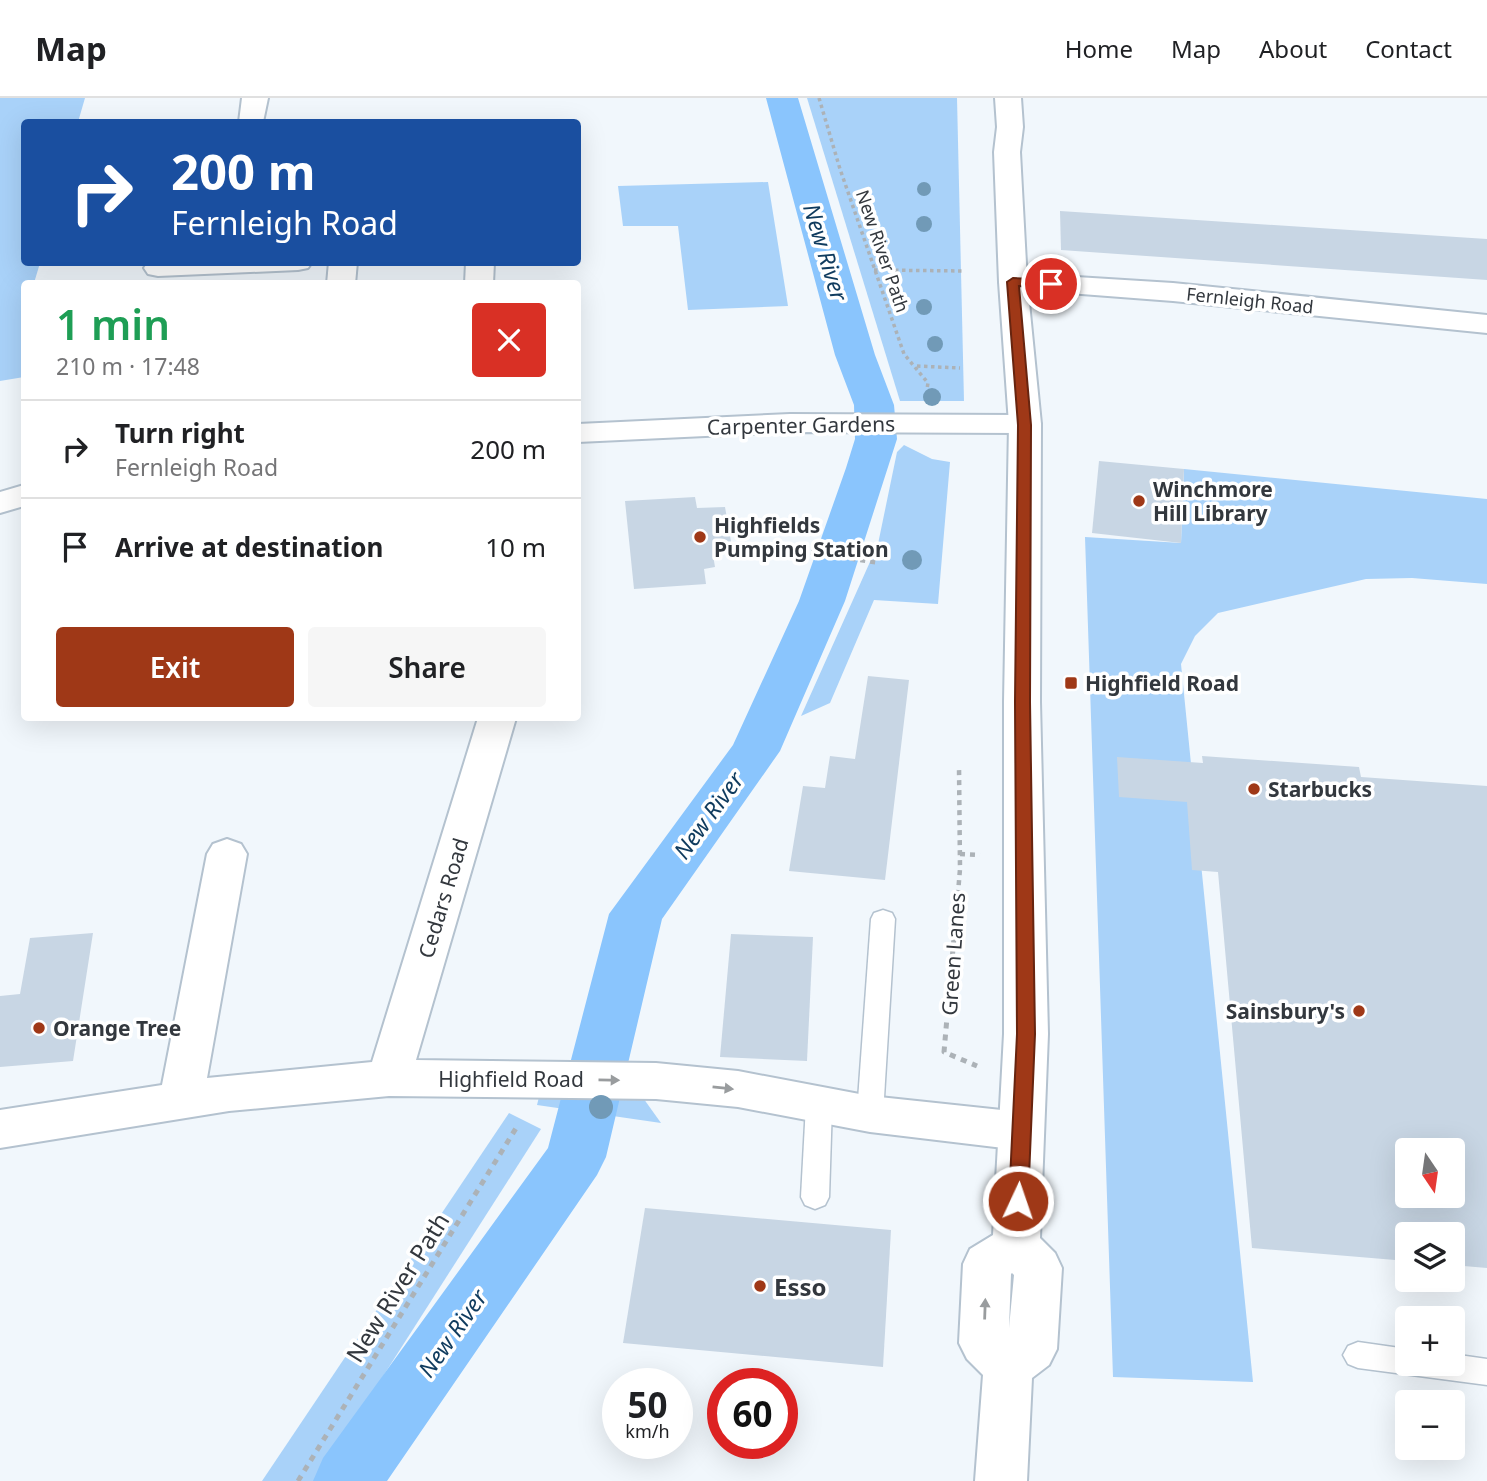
<!DOCTYPE html>
<meta charset="utf-8">
<style>
:root{--surface:#fff;--page:#f6f6f6;--text:#202124;--muted:#757577;--line:#e0e0e0;--accent:#9f3817}
body{margin:0;font-family:"Noto Sans",sans-serif;background:var(--page);color:var(--text);height:100vh;display:flex;flex-direction:column;font-size:26px;white-space:nowrap}
*{box-sizing:border-box;margin:0}
p{font-size:23px;color:var(--muted)}
.icon{flex:none;width:38px;height:38px;fill:none;stroke:currentColor;stroke-width:2;stroke-linecap:round;stroke-linejoin:round}
.map{position:relative;flex:1;overflow:hidden}
.side{position:absolute;left:21px;top:182px;width:560px;height:441px;display:flex;flex-direction:column;background:var(--surface);border-radius:7px;box-shadow:0 7px 28px #0002}
.side>*{flex:none}
.top-card{position:absolute;left:21px;top:21px;width:560px;height:147px;border-radius:7px;box-shadow:0 7px 28px #0002;background:#1a4fa0;color:#fff;overflow:hidden}
.needle{width:46px;rotate:167deg}
.controls{position:absolute;left:1395px;top:1040px;display:grid;gap:14px}
.controls a{display:grid;place-items:center;width:70px;height:70px;border-radius:7px;background:var(--surface);box-shadow:0 7px 28px #0002;font-size:35px}
.speed{position:absolute;left:602px;top:1270px;display:flex;gap:14px;font-size:35px;font-weight:700;text-align:center}
.speed>*{display:grid;place-content:center;width:91px;height:91px;border-radius:50%;background:var(--surface);box-shadow:0 7px 28px #0002;line-height:1}
.speed small{font-size:18px;font-weight:400}
.speed .limit{border:10px solid #d22;background:#fff;color:#111}
.pin{position:absolute;display:grid;place-items:center;width:60px;height:60px;color:#fff;margin:-30px;border:4px solid #fff;border-radius:50%;box-shadow:0 2px 7px #0007}
.me{position:absolute;width:77px;margin:-38px;rotate:3deg;stroke-linejoin:round;filter:drop-shadow(0 0 5px #0008)}
.turn{display:flex;align-items:center;gap:24px;height:147px;padding:0 35px;font-size:32px}
.turn .icon{width:91px;height:91px;stroke-width:2.5}
.turn b{display:block;font-size:49px;line-height:60px}
.round{display:grid;place-items:center;flex:none;width:74px;height:74px;border-radius:7px;background:var(--page)}
.overview{display:flex;align-items:center;justify-content:space-between;height:119px;padding:0 35px}
h1{font-size:42px;font-weight:600;line-height:52px;color:#1e9e55}
.button{display:flex;gap:14px;margin-top:auto;padding:14px 35px}
.button a{flex:1;height:80px;border-radius:7px;background:var(--accent);color:#fff;font-size:28px;font-weight:600;line-height:80px;text-align:center}
.button a+a{background:var(--page);color:var(--text)}
ul{padding:0;list-style:none}
li{display:flex;align-items:center;gap:21px;height:98px;padding:0 35px;border-top:2px solid var(--line)}
li div{flex:1}
li b{display:block;font-size:26px}
li em{font-style:normal}
header{display:flex;align-items:center;gap:42px;box-sizing:border-box;height:98px;padding:0 35px;background:var(--surface);border-bottom:2px solid var(--line)}
header strong{font-size:33px}
nav{display:flex;gap:38px;margin-inline-start:auto;font-size:24px}
.map>svg:first-child{display:block}
.green{fill:#a9d2f9}
.lines{fill:none;stroke-linecap:round;stroke-linejoin:round}
.canal{fill:#8ac5fd;fill-rule:evenodd}
.building{fill:#c8d6e4;fill-rule:evenodd}
.service-casing{stroke:#b4c2cf;stroke-width:3}
.minor-casing{stroke:#b4c2cf;stroke-width:4}
.primary-casing{stroke:#b4c2cf;stroke-width:4}
.path-far2{stroke:#acb2b7;stroke-width:3.5;stroke-dasharray:3.5 3.5;stroke-linecap:butt}
.path-far1{stroke:#acb2b7;stroke-width:4.5;stroke-dasharray:5 5;stroke-linecap:butt}
.path{stroke:#acb2b7;stroke-width:5;stroke-dasharray:6 6;stroke-linecap:butt}
.service{fill:#fff;fill-rule:evenodd}
.minor{fill:#fff;fill-rule:evenodd}
.primary{fill:#fff;fill-rule:evenodd}
.tree{fill:#719ab7}
.oneway{fill:#999c9e}
.route{fill:#9f3817;stroke:#67240f;stroke-width:2}
.poi-dot{fill:#9f3817;stroke:#fff;stroke-width:2.5}
.labels{text-anchor:middle;dominant-baseline:central;stroke-width:7;stroke-linejoin:round;paint-order:stroke}
.far-street-label{font-size:18px;fill:#33383e;stroke:#fff}
.street-label{font-size:21px;fill:#33383e;stroke:#fff}
.poi-label{font-size:21px;font-weight:bold;fill:#33383e;stroke:#fff;text-anchor:start}
.water-label{font-size:23px;font-style:italic;fill:#0f3b5e;stroke:#fff}
.near-poi-label{font-size:24px;font-weight:bold;fill:#33383e;stroke:#fff;text-anchor:start}
.near-street-label{font-size:24px;fill:#33383e;stroke:#fff}
</style>
<header>
<strong>Map</strong>
<nav><a>Home</a><a>Map</a><a>About</a><a>Contact</a></nav>
</header>
<div class="map">
<svg width="1487" height="1383" viewBox="0 0 1487 1383">
<rect width="100%" height="100%" fill="#f1f7fc"/>
<!-- green -->
<g class="green">
<polygon points="0,0 85,0 78,24 24,24 24,164 40,165 34,185 24,186 24,279 0,283"/>
<polygon points="807,0 957,0 964,303 900,303"/>
<polygon points="768,84 788,208 688,212 678,128 623,128 618,88"/>
<polygon points="904,347 932,361 950,364 938,506 874,502 830,605 801,618 878,446 897,354"/>
<polygon points="1184,371 1487,401 1487,486 1412,480 1366,481 1218,515 1195,538 1181,566 1253,1284 1113,1279 1085,439 1181,445"/>
<polygon points="541,991 641,997 661,1025 537,1007"/>
<polygon points="509,1015 541,1031 316,1383 262,1383"/>
</g>
<g class="lines">
<!-- canal -->
<polygon class="canal" points="766,0 798,0 875,257 894,307 897,341 845,503 780,653 662,821 606,1059 597,1077 387,1383 313,1383 323,1360 548,1050 609,816 733,647 799,503 846,370 855,341 854,307 835,257"/>
</g>
<!-- building -->
<g class="building">
<polygon points="1060,113 1487,141 1487,182 1061,152"/>
<polygon points="1099,363 1184,371 1181,445 1092,435"/>
<polygon points="695,399 697,410 725,409 733,455 713,457 715,469 704,471 706,486 634,491 625,403"/>
<polygon points="868,578 909,582 885,782 789,773 803,688 825,690 830,658 855,661"/>
<path d="M1202,658L1359,669L1361,679L1487,688V1170L1452,1167V1136H1407V1163L1252,1150L1218,774L1192,772L1187,704L1119,699L1117,659L1203,665ZM1407,1052H1452V1097H1407Z"/>
<polygon points="93,835 73,963 0,969 0,898 20,896 30,840"/>
<polygon points="731,836 813,839 807,963 720,959"/>
<polygon points="645,1110 891,1132 883,1269 623,1245"/>
</g>
<g class="lines">
<defs>
<g id="service">
<polygon points="883,812 892,815 895,821 883,1016 879,1024 870,1027 861,1024 857,1016 871,821 874,815"/>
<polygon points="819,996 828,999 832,1007 829,1099 825,1107 815,1111 805,1107 801,1099 806,1007 810,999"/>
<polygon points="1358,1244 1407,1251 1407,1265 1452,1265 1452,1256 1487,1261 1487,1287 1358,1270 1348,1266 1343,1257 1348,1248"/>
</g>
<g id="minor">
<polygon points="242,0 268,0 263,24 239,24"/>
<polygon points="148,164 312,164 308,170 298,172 158,178 148,176 144,170"/>
<polygon points="329,164 357,164 355,186 327,186"/>
<polygon points="466,164 494,164 493,186 465,186"/>
<polygon points="1013,175 1173,185 1487,217 1487,235 1173,203 1003,190 999,184 1003,178"/>
<polygon points="790,316 1025,317 1036,319 1041,326 1036,333 1025,335 790,334 578,344 578,326"/>
<polygon points="24,387 24,408 0,415 0,394"/>
<polygon points="478,620 516,620 416,962 656,965 738,973 870,998 1021,1014 1037,1020 1044,1033 1037,1046 1021,1052 870,1034 738,1009 656,1001 389,998 229,1013 0,1050 0,1012 162,987 207,756 213,746 227,741 241,746 247,756 207,980 372,964"/>
</g>
<path id="primary" d="M995,0H1021L1023,29L1020,54L1027,184L1041,326L1040,604L1048,936L1040,1140L1055,1155L1062,1170L1057,1251L1049,1267L1032,1280L1027,1383H975L983,1277L967,1261L959,1245L963,1166L970,1151L993,1137L1004,936V604L1009,326L999,184L994,54L997,29ZM1012,1175L1014,1177L1009,1230L1011,1176Z"/>
</defs>
<!-- service casing -->
<use href="#service" class="service-casing"/>
<!-- minor casing -->
<use href="#minor" class="minor-casing"/>
<!-- primary casing -->
<use href="#primary" class="primary-casing"/>
<!-- path-far2 -->
<g class="path-far2">
<polyline points="819,0 840,71 904,256 928,285 927,291"/>
<polyline points="874,172 964,173"/>
<polyline points="917,268 960,270"/>
</g>
<!-- path-far1 -->
<g class="path-far1">
<polyline points="801,453 880,465"/>
<polyline points="960,756 980,757"/>
<polyline points="957,807 960,771 959,668"/>
</g>
<!-- path -->
<g class="path">
<polyline points="957,805 944,954 977,968"/>
<polyline points="298,1383 518,1027"/>
</g>
<!-- service -->
<use href="#service" class="service"/>
<!-- minor -->
<use href="#minor" class="minor"/>
<!-- primary -->
<use href="#primary" class="primary"/>
</g>
<!-- trees -->
<g class="tree">
<circle cx="924" cy="91" r="7"/>
<circle cx="924" cy="126" r="8"/>
<circle cx="924" cy="209" r="8"/>
<circle cx="935" cy="246" r="8"/>
<circle cx="932" cy="299" r="9"/>
<circle cx="912" cy="462" r="10"/>
<circle cx="601" cy="1009" r="12"/>
</g>
<!-- one-way arrows -->
<defs><path id="oneway-solid" d="M-6-.8H1V-3.2L6.5 0L1 3.2V.8H-6Z" transform="scale(1.75)"/></defs>
<g class="oneway">
<use href="#oneway-solid" transform="translate(609 982) rotate(1)"/>
<use href="#oneway-solid" transform="translate(723 990) rotate(6)"/>
<use href="#oneway-solid" transform="translate(985 1211) rotate(-88)"/>
</g>
<!-- route -->
<polygon class="route" points="1013,180 1051,182 1057,186 1051,189 1019,188 1031,327 1030,604 1035,936 1028,1103 1025,1109 1018,1111 1011,1109 1009,1103 1017,936 1015,604 1018,327 1007,184"/>
<!-- markers -->
<g class="poi-dot">
<circle cx="1139" cy="403" r="7"/>
<circle cx="700" cy="439" r="7"/>
<rect x="1064" y="578" width="14" height="14" rx="3.5"/>
<circle cx="1254" cy="691" r="7"/>
<circle cx="1359" cy="913" r="7"/>
<circle cx="39" cy="930" r="7"/>
<circle cx="760" cy="1188" r="7"/>
</g>
<g class="labels">
<!-- far-street labels -->
<g class="far-street-label">
<text transform="translate(883 153) rotate(71)">New River Path</text>
<text transform="translate(1250 202) rotate(6)">Fernleigh Road</text>
</g>
<!-- street labels -->
<g class="street-label">
<text transform="translate(801 327) rotate(-1)">Carpenter Gardens</text>
<text transform="translate(443 800) rotate(-73)">Cedars Road</text>
<text transform="translate(953 856) rotate(-86)">Green Lanes</text>
<text x="511" y="981">Highfield Road</text>
</g>
<!-- poi labels -->
<g class="poi-label">
<text x="1153" y="391">Winchmore<tspan x="1153" dy="24">Hill Library</tspan></text>
<text x="714" y="427">Highfields<tspan x="714" dy="24">Pumping Station</tspan></text>
<text x="1085" y="585">Highfield Road</text>
<text x="1268" y="691">Starbucks</text>
<text x="1345" y="913" text-anchor="end">Sainsbury's</text>
<text x="53" y="930">Orange Tree</text>
</g>
<!-- water labels -->
<g class="water-label">
<text transform="translate(826 154) rotate(73)">New River</text>
<text transform="translate(708 717) rotate(-54)">New River</text>
<text transform="translate(452 1235) rotate(-55)">New River</text>
</g>
<!-- near-poi labels -->
<g class="near-poi-label">
<text x="774" y="1188">Esso</text>
</g>
<!-- near-street labels -->
<g class="near-street-label">
<text transform="translate(397 1189) rotate(-58)">New River Path</text>
</g>
</g>
</svg>
<div class="controls">
<a><svg class="needle" viewBox="-14 -14 28 28"><path d="M0-13l5 13h-10z" fill="#e53935"/><path d="M0 13l5-13h-10z" fill="#757577"/></svg></a>
<a><svg class="icon" aria-label="layers" viewBox="0 0 24 24"><path d="M12 4l9 5-9 5-9-5zM3 14l9 5 9-5"/></svg></a>
<a>+</a>
<a>−</a>
</div>
<div class="speed"><div>50<small>km/h</small></div><div class="limit">60</div></div>
<div class="pin" style="left:1051px;top:186px;background:#d93025"><svg class="icon" aria-label="arrive" viewBox="0 0 24 24"><path d="M6 21V4h12l-3 4 3 4H6"/></svg></div>
<svg class="me" style="left:1018px;top:1103px" viewBox="-20 -20 40 40"><circle r="17" fill="#9f3817" stroke="#fff" stroke-width="3"/><path d="M0-11L8 9 0 5-8 9z" fill="#fff"/></svg>
<div class="top-card">
<div class="turn"><svg class="icon" aria-label="right" viewBox="0 0 24 24"><path d="M7 20v-9h11M14 6l5 5-5 5"/></svg><div><b>200 m</b>Fernleigh Road</div></div>
</div>
<section class="side">
<div class="overview"><div><h1>1 min</h1><p>210 m · 17:48</p></div><a class="round" style="background:#d93025;color:#fff"><svg class="icon" aria-label="close" viewBox="0 0 24 24"><path d="M6 6l12 12M18 6L6 18"/></svg></a></div>
<ul>
<li><svg class="icon" aria-label="right" viewBox="0 0 24 24"><path d="M7 20v-9h11M14 6l5 5-5 5"/></svg><div><b>Turn right</b><p>Fernleigh Road</p></div><em>200 m</em></li>
<li><svg class="icon" aria-label="arrive" viewBox="0 0 24 24"><path d="M6 21V4h12l-3 4 3 4H6"/></svg><div><b>Arrive at destination</b></div><em>10 m</em></li>
</ul>
<div class="button"><a>Exit</a><a>Share</a></div>
</section>
</div>
